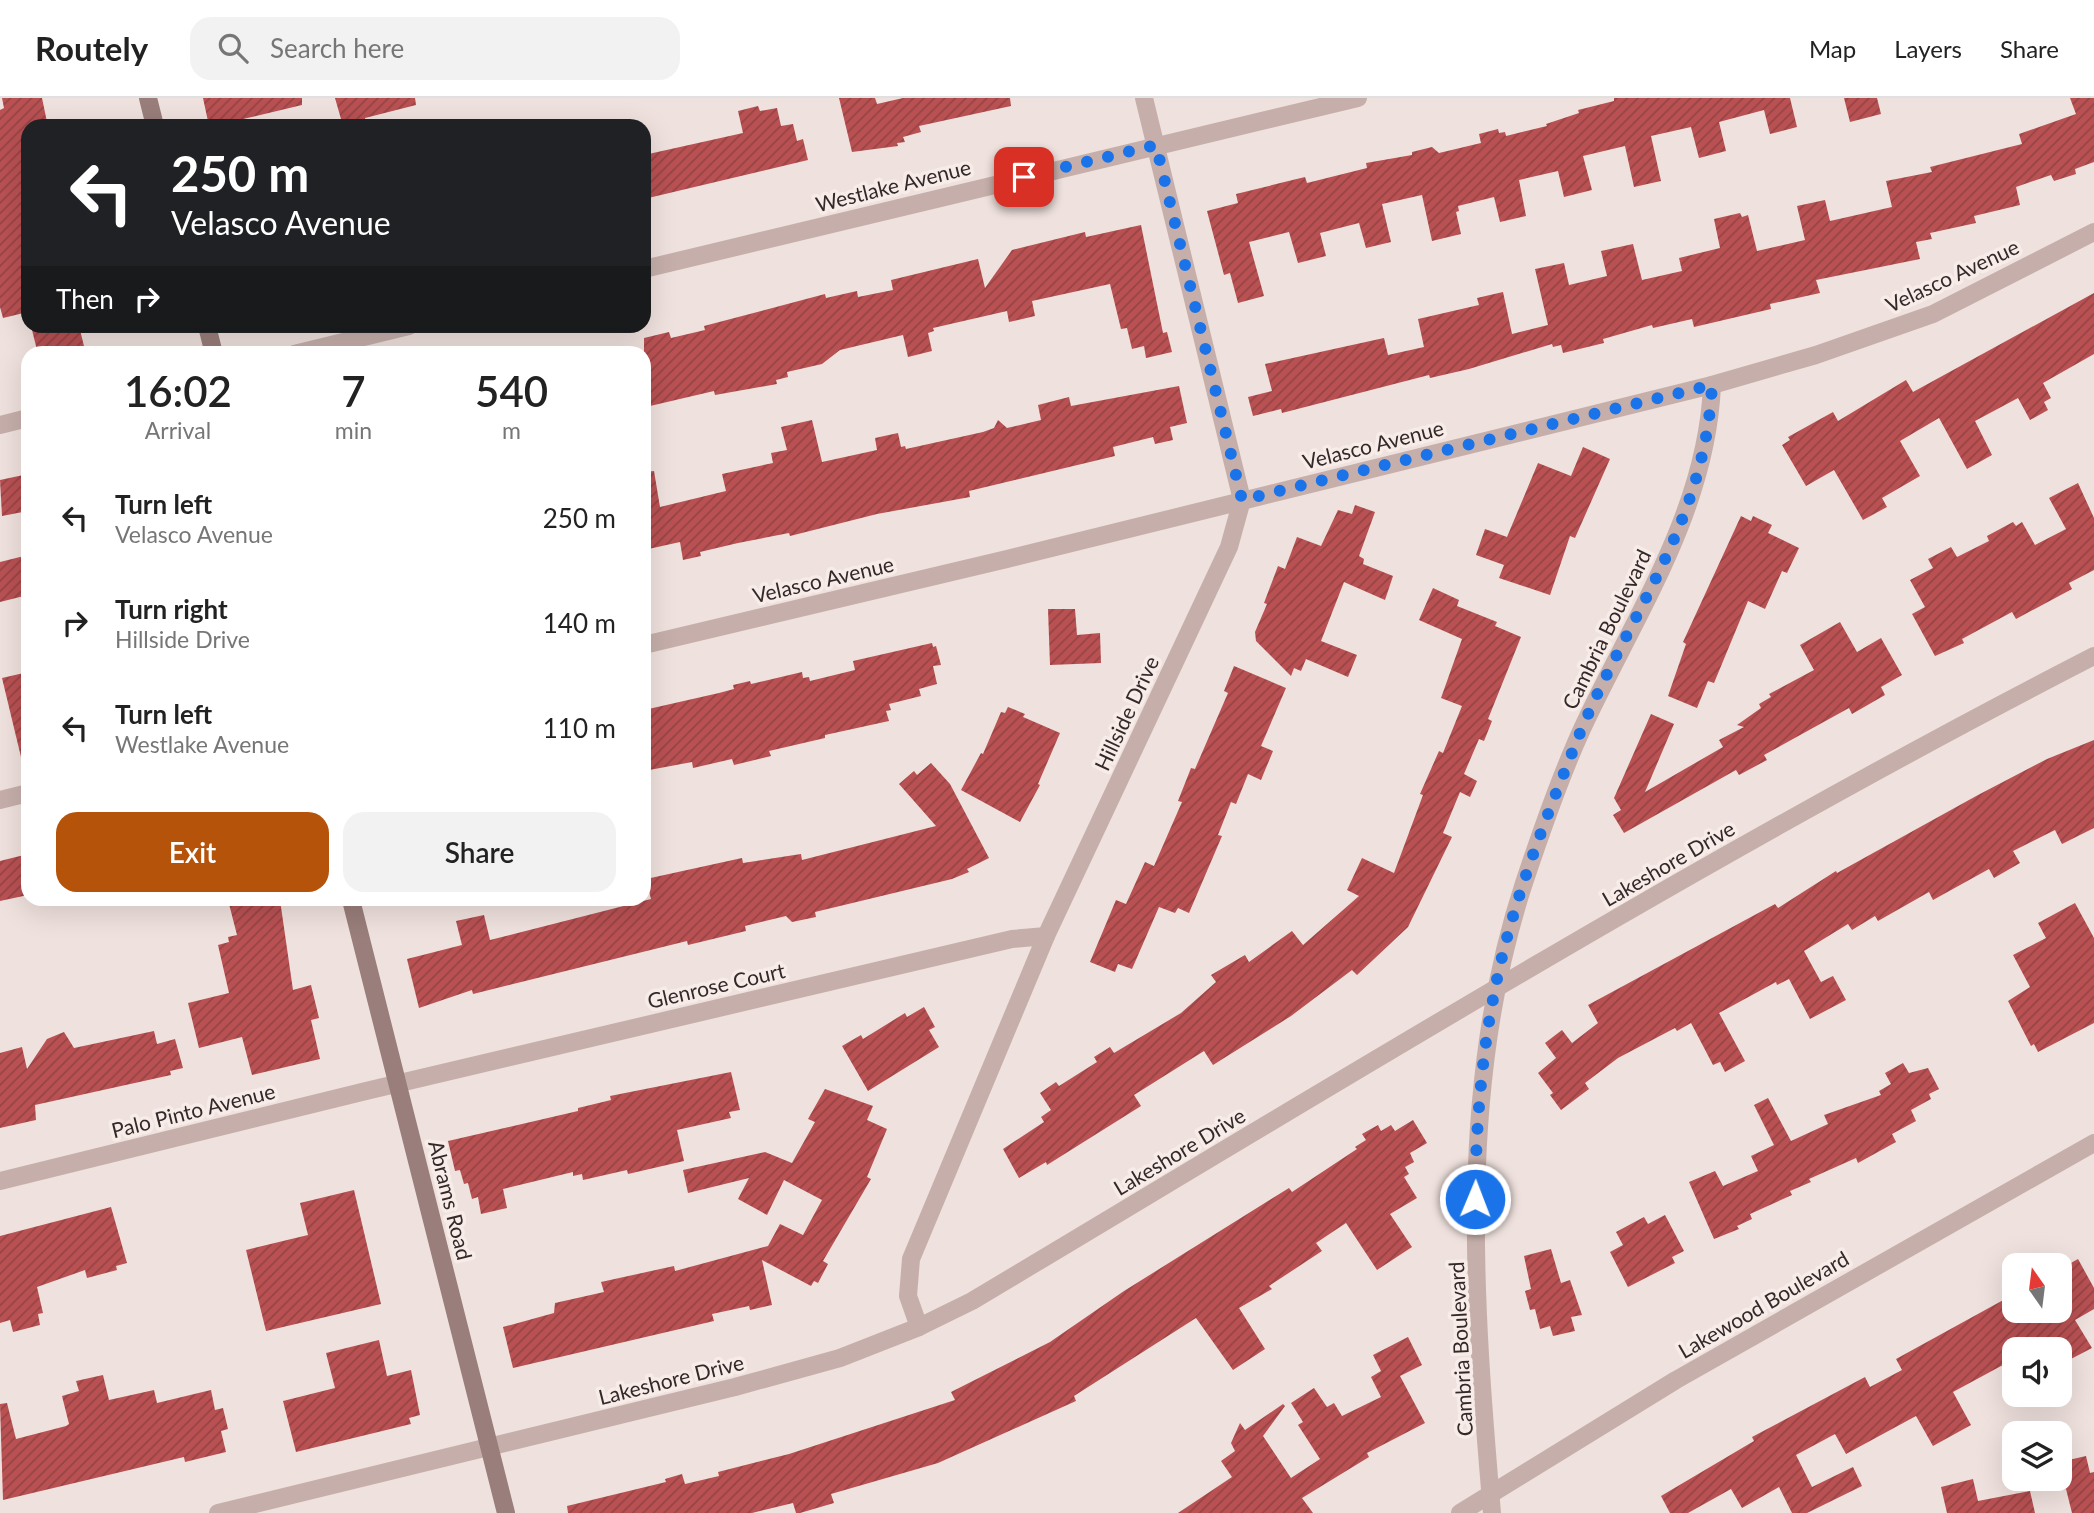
<!DOCTYPE html>
<style>
:root{--surface:#fff;--page:#f2f2f2;--text:#222;--muted:#767676;--line:#e0e0e0;--accent:#b45309}
body{margin:0;font-family:Lato,sans-serif;background:var(--page);color:var(--text);height:100vh;display:flex;flex-direction:column;font-size:26px;white-space:nowrap}
*{box-sizing:border-box;margin:0}
p{font-size:23px;color:var(--muted)}
.icon{flex:none;width:38px;height:38px;fill:none;stroke:currentColor;stroke-width:2;stroke-linecap:round;stroke-linejoin:round}
.map{position:relative;flex:1;overflow:hidden}
.details{position:absolute;left:21px;top:248px;width:630px;height:560px;display:flex;flex-direction:column;background:var(--surface);border-radius:21px;box-shadow:0 7px 28px #0002}
.details>*{flex:none}
.banner{position:absolute;left:21px;top:21px;width:630px;height:214px;border-radius:21px;box-shadow:0 7px 28px #0002;background:#202124;color:#fff;overflow:hidden}
.needle{width:46px;rotate:346deg}
.buttons{position:absolute;left:2002px;top:1155px;display:grid;gap:14px}
.buttons a{display:grid;place-items:center;width:70px;height:70px;border-radius:14px;background:var(--surface);box-shadow:0 7px 28px #0002;font-size:35px}
.pin{position:absolute;display:grid;place-items:center;width:60px;height:60px;color:#fff;margin:-30px;border-radius:14px;box-shadow:0 4px 10px #0006}
.me{position:absolute;width:77px;margin:-38px;rotate:1deg;stroke-linejoin:round;filter:drop-shadow(0 0 5px #0008)}
.turn{display:flex;align-items:center;gap:24px;height:147px;padding:0 35px;font-size:32px}
.turn .icon{width:91px;height:91px;stroke-width:2.5}
.turn b{display:block;font-size:49px;line-height:60px}
.then{display:flex;align-items:center;height:66px;padding:0 35px;background:#0003;gap:14px;font-size:26px}
.eta{display:flex;justify-content:space-evenly;align-items:center;height:119px;text-align:center}
.eta b{font-size:42px;font-weight:600;line-height:49px}
.button{display:flex;gap:14px;margin-top:auto;padding:14px 35px}
.button a{flex:1;height:80px;border-radius:21px;background:var(--accent);color:#fff;font-size:28px;font-weight:600;line-height:80px;text-align:center}
.button a+a{background:var(--page);color:var(--text)}
ul{padding:0;list-style:none}
li{display:flex;align-items:center;gap:21px;height:105px;padding:0 35px}
li div{flex:1}
li b{display:block;font-size:26px}
li em{font-style:normal}
header{display:flex;align-items:center;gap:42px;box-sizing:border-box;height:98px;padding:0 35px;background:var(--surface);border-bottom:2px solid var(--line)}
header strong{font-size:33px}
nav{display:flex;gap:38px;margin-inline-start:auto;font-size:24px}
.search{width:490px;height:63px;background:var(--page);display:flex;align-items:center;gap:18px;box-sizing:border-box;padding:0 24px;border-radius:21px;color:var(--muted);font-size:26px}
.map>svg:first-child{display:block}
.building{fill:url(#building-hatch)}
.lines{fill:none;stroke-linecap:round;stroke-linejoin:round}
.minor{stroke:#c6afaa;stroke-width:18}
.secondary{stroke:#997e7b;stroke-width:18}
.route{stroke:#1a73e8;stroke-width:12;stroke-dasharray:0 21.6}
.labels{text-anchor:middle;dominant-baseline:central;stroke-width:7;stroke-linejoin:round;paint-order:stroke}
.street-label{font-size:21px;fill:#342929;stroke:#f7ece8}
</style>
<header>
<strong>Routely</strong>
<div class="search"><svg class="icon" aria-label="search" viewBox="0 0 24 24"><circle cx="10" cy="10" r="6"/><path d="M15 15l6 6"/></svg>Search here</div>
<nav><a>Map</a><a>Layers</a><a>Share</a></nav>
</header>
<div class="map">
<svg width="2094" height="1415" viewBox="0 0 2094 1415">
<defs>
<pattern id="building-hatch" width="6" height="6" patternUnits="userSpaceOnUse" patternTransform="scale(1.75)"><rect width="6" height="6" fill="#b95153"/><path d="M-1 1l2-2M0 6l6-6M5 7l2-2" fill="none" stroke="#974345"/></pattern>
</defs>
<rect width="100%" height="100%" fill="#efe1dd"/>
<!-- building -->
<g class="building">
<polygon points="2,0 42,0 47,24 28,28 28,214 3,220 0,209 0,12 4,10"/>
<polygon points="203,0 302,0 302,7 239,22 241,28 209,28"/>
<polygon points="335,0 415,0 416,7 365,20 366,25 343,28"/>
<polygon points="839,0 875,0 877,6 903,0 1010,0 1011,8 919,28 921,34 903,39 905,44 897,45 898,48 852,54"/>
<polygon points="1614,0 1790,0 1797,29 1770,36 1764,12 1719,24 1726,53 1699,60 1691,29 1651,38 1661,83 1634,89 1625,48 1583,58 1592,92 1564,99 1558,73 1519,82 1526,118 1500,124 1494,99 1458,108 1459,113 1456,114 1461,136 1432,143 1422,97 1382,106 1391,144 1366,150 1359,125 1320,135 1326,158 1298,165 1289,134 1249,144 1264,198 1238,205 1230,175 1224,177 1207,113 1238,105 1236,96 1305,79 1307,85 1367,70 1366,65 1412,57 1412,54 1432,49 1439,55 1481,45 1479,36 1498,31 1499,35 1505,34 1506,38 1547,28 1546,26 1579,15 1578,12 1614,3"/>
<polygon points="1844,0 1877,0 1881,16 1850,24"/>
<polygon points="2070,0 2094,0 2094,64 2075,71 2076,76 2054,83 2051,77 2016,89 2020,107 1974,118 1976,125 1930,135 1932,141 1916,144 1920,161 1816,182 1820,195 1770,206 1771,211 1694,229 1692,221 1653,230 1652,227 1603,241 1604,245 1563,255 1561,247 1553,249 1552,246 1469,271 1430,280 1429,277 1282,315 1281,311 1253,318 1248,299 1272,293 1265,266 1384,240 1388,257 1424,249 1418,221 1479,207 1477,200 1503,194 1512,236 1548,227 1535,171 1564,165 1569,187 1607,178 1601,153 1633,146 1642,182 1682,173 1679,160 1720,150 1714,121 1740,115 1742,119 1748,117 1757,153 1805,142 1797,108 1825,102 1830,123 1892,109 1886,83 1932,74 1930,69 2022,46 2019,36 2076,16"/>
<polygon points="758,8 760,13 777,10 781,28 793,26 797,43 803,41 808,62 644,101 644,57 743,35 738,13"/>
<polygon points="1141,127 1163,235 1167,234 1172,254 1146,260 1144,248 1132,251 1127,230 1121,231 1110,186 1032,203 1035,218 1009,224 1007,213 933,230 934,233 928,235 932,253 908,259 903,237 840,252 822,266 787,274 788,279 776,282 777,286 715,297 714,293 650,308 644,284 644,240 669,234 671,240 705,232 704,228 825,196 826,200 857,193 858,199 893,192 891,182 978,161 985,190 1012,152 1085,134 1086,139"/>
<polygon points="2094,195 2094,256 2043,285 2051,300 2044,304 2048,312 2030,322 2018,300 1975,323 1992,357 1967,371 1939,320 1900,343 1920,378 1882,400 1887,409 1863,422 1834,372 1806,388 1782,347 1790,342 1788,339 1833,314 1838,323 1906,282 1913,294"/>
<polygon points="31,228 79,228 86,256 38,256"/>
<polygon points="1179,288 1187,325 1170,329 1173,342 1155,346 1153,339 1113,349 1115,358 969,393 970,399 877,416 790,438 789,435 738,445 700,454 701,458 683,462 680,444 644,452 644,374 654,373 660,409 726,393 722,376 773,365 771,355 787,352 781,329 812,322 822,364 877,352 875,340 898,335 901,349 905,348 906,351 983,334 994,330 998,322 1007,330 1041,322 1038,307 1069,299 1071,308"/>
<polygon points="1583,349 1610,361 1575,440 1570,438 1550,497 1499,480 1504,467 1476,457 1485,431 1507,439 1538,365 1571,378"/>
<polygon points="28,376 28,413 2,418 0,382"/>
<polygon points="2078,385 2094,420 2094,472 2069,485 2072,491 2016,521 2012,514 1962,541 1964,545 1935,558 1912,516 1925,509 1910,482 1933,470 1928,461 1951,449 1957,459 1989,443 1987,438 2013,424 2016,428 2022,424 2035,447 2066,431 2049,400"/>
<polygon points="1355,407 1375,414 1359,458 1364,461 1363,466 1393,478 1385,502 1344,484 1321,543 1357,557 1348,579 1306,561 1301,573 1294,570 1291,578 1256,543 1255,534 1267,506 1264,505 1278,468 1285,471 1297,439 1321,448 1338,412 1352,416"/>
<polygon points="1741,418 1751,423 1753,418 1772,427 1768,435 1799,450 1787,475 1782,473 1765,511 1748,503 1714,585 1708,583 1697,610 1668,598 1686,546 1683,544"/>
<polygon points="28,457 28,497 0,504 0,464"/>
<polygon points="1433,490 1459,502 1457,508 1497,524 1495,528 1521,539 1488,621 1492,623 1484,643 1479,641 1464,676 1477,683 1470,699 1460,694 1443,735 1452,739 1408,829 1357,877 1352,872 1291,918 1213,967 1204,953 1134,997 1141,1008 1047,1067 1046,1064 1019,1080 1003,1051 1044,1024 1041,1019 1051,1012 1040,995 1056,984 1059,988 1097,964 1094,959 1110,949 1114,955 1181,915 1216,884 1211,877 1245,857 1249,864 1292,833 1303,847 1359,798 1347,792 1362,760 1394,775 1423,697 1420,696 1439,653 1443,655 1462,608 1441,600 1462,541 1419,522"/>
<polygon points="1048,511 1075,511 1077,537 1100,535 1101,565 1050,567"/>
<polygon points="1840,524 1857,554 1881,540 1902,577 1881,589 1885,597 1852,616 1849,610 1764,657 1767,662 1739,677 1736,672 1624,735 1613,717 1621,712 1614,700 1651,616 1674,626 1645,694 1723,649 1719,642 1744,629 1737,627 1761,610 1759,606 1771,599 1769,596 1814,572 1800,547"/>
<polygon points="932,545 933,549 936,548 941,567 933,568 937,586 919,591 921,598 889,606 891,612 886,613 889,623 825,637 825,640 769,653 771,658 734,667 732,661 693,670 692,664 644,673 644,612 719,595 734,591 733,587 750,583 751,586 802,574 803,580 809,579 810,583 855,572 853,563"/>
<polygon points="1234,568 1286,590 1261,648 1273,653 1261,682 1248,676 1236,706 1231,704 1218,737 1222,738 1189,815 1178,810 1175,815 1159,809 1132,871 1118,866 1115,874 1090,864 1116,802 1126,806 1145,764 1154,768 1182,704 1178,703 1191,670 1195,671 1228,595 1224,593"/>
<polygon points="28,574 28,659 21,659 2,580"/>
<polygon points="1008,609 1025,616 1023,619 1060,635 1038,686 1040,687 1020,724 961,692 981,655 983,656 1001,614 1005,615"/>
<polygon points="2094,642 2094,730 2062,746 2055,732 2013,753 2020,765 1994,780 1989,771 1933,802 1929,794 1878,823 1875,818 1852,832 1848,826 1804,853 1821,884 1833,878 1846,902 1810,921 1789,881 1777,887 1776,884 1719,915 1745,963 1725,974 1720,964 1713,967 1691,925 1677,933 1675,930 1618,960 1585,985 1589,991 1561,1012 1550,997 1553,995 1538,975 1556,960 1545,945 1562,932 1572,945 1598,925 1588,907 1775,806 1778,810 1836,773 1837,775 1978,697 2047,661"/>
<polygon points="931,665 950,686 989,760 967,771 969,774 952,781 815,814 816,819 792,824 786,818 745,828 746,833 688,847 687,843 473,896 472,892 419,910 407,861 462,847 456,823 484,817 490,842 651,801 646,781 742,760 743,765 801,756 802,762 936,728 899,686 914,673 917,677"/>
<polygon points="28,756 28,797 0,803 0,763"/>
<polygon points="228,802 280,802 293,892 311,887 319,920 311,922 320,961 252,977 242,939 199,950 188,905 229,895 218,847 229,844 228,839 237,837"/>
<polygon points="2075,805 2094,840 2094,925 2038,954 2034,946 2031,948 2008,903 2030,889 2013,857 2046,840 2038,825"/>
<polygon points="924,909 935,929 929,932 939,949 868,993 842,948 861,937 863,941 905,915 907,919"/>
<polygon points="154,933 157,946 175,941 183,970 170,973 171,977 35,1007 36,1022 0,1030 0,955 22,949 27,971 47,941 64,934 74,950"/>
<polygon points="1903,965 1909,975 1928,970 1939,991 1929,996 1931,1001 1911,1012 1916,1023 1892,1036 1896,1044 1858,1065 1856,1060 1809,1081 1811,1084 1790,1093 1792,1097 1750,1116 1752,1121 1737,1128 1739,1131 1714,1141 1689,1084 1715,1073 1723,1088 1758,1073 1751,1058 1774,1047 1754,1007 1768,1000 1791,1043 1828,1026 1824,1017 1881,997 1879,993 1891,986 1885,975"/>
<polygon points="731,974 740,1012 729,1014 731,1020 677,1032 684,1063 628,1076 627,1072 583,1082 582,1076 573,1078 573,1074 503,1091 507,1110 481,1116 478,1099 472,1101 468,1085 464,1086 460,1072 455,1073 448,1043 578,1013 578,1010 611,1002 610,998"/>
<polygon points="825,991 873,1008 867,1022 887,1031 867,1079 871,1081 823,1163 828,1166 818,1185 814,1183 811,1188 762,1162 772,1207 750,1212 749,1208 712,1216 714,1223 513,1270 503,1229 554,1215 555,1205 604,1194 601,1184 674,1168 675,1173 768,1148 780,1126 803,1137 822,1102 784,1082 767,1117 738,1101 749,1080 688,1095 683,1072 765,1054 792,1065 815,1024 808,1021"/>
<polygon points="1413,1022 1427,1045 1410,1055 1414,1064 1405,1069 1409,1076 1404,1079 1417,1100 1390,1116 1412,1149 1377,1172 1346,1125 1316,1145 1322,1153 1269,1188 1272,1191 1239,1210 1265,1251 1233,1272 1196,1220 1074,1298 1076,1303 938,1365 831,1396 834,1405 800,1415 796,1415 793,1405 752,1415 568,1415 567,1408 666,1384 665,1381 682,1376 685,1386 719,1378 718,1374 789,1356 955,1302 951,1294 1050,1244 1124,1193 1289,1090 1292,1094 1357,1051 1355,1049 1366,1042 1362,1036 1378,1027 1381,1033 1391,1027 1395,1033"/>
<polygon points="354,1092 381,1206 266,1233 246,1152 308,1137 300,1105"/>
<polygon points="111,1109 127,1165 116,1168 117,1172 87,1180 85,1172 37,1189 43,1215 38,1216 40,1227 13,1234 10,1222 0,1225 0,1138"/>
<polygon points="1665,1117 1684,1153 1672,1159 1675,1165 1628,1189 1610,1154 1623,1147 1616,1134 1644,1119 1648,1126"/>
<polygon points="1551,1151 1561,1185 1570,1182 1582,1217 1571,1219 1575,1233 1553,1238 1550,1228 1540,1231 1535,1211 1530,1212 1525,1193 1531,1191 1524,1158"/>
<polygon points="2078,1161 2094,1190 2094,1211 2075,1222 2092,1250 2069,1262 2057,1240 2037,1251 2014,1251 2014,1261 1953,1294 1971,1327 1933,1348 1916,1318 1846,1356 1835,1336 1796,1357 1812,1389 1853,1369 1862,1388 1807,1415 1792,1415 1779,1389 1742,1410 1731,1391 1688,1415 1670,1415 1661,1398 1754,1343 1752,1339 1865,1279 1870,1289 1902,1272 1896,1261 2007,1200 2016,1216 2022,1213 2060,1213 2060,1171"/>
<polygon points="1408,1239 1422,1267 1400,1278 1425,1325 1367,1355 1369,1359 1302,1400 1313,1415 1178,1415 1232,1379 1221,1363 1235,1353 1231,1345 1240,1325 1245,1332 1283,1306 1285,1308 1263,1338 1291,1380 1320,1361 1298,1327 1303,1324 1291,1305 1314,1290 1327,1309 1334,1305 1342,1318 1381,1299 1371,1279 1381,1273 1373,1257"/>
<polygon points="379,1242 387,1278 411,1272 420,1317 409,1320 411,1326 296,1354 283,1303 335,1290 326,1255"/>
<polygon points="103,1277 109,1302 154,1292 157,1305 211,1292 215,1312 223,1310 228,1331 221,1333 226,1354 185,1364 184,1359 3,1402 0,1306 7,1305 16,1341 66,1328 69,1326 62,1298 79,1293 76,1283"/>
<polygon points="2086,1358 2090,1375 2094,1374 2094,1415 2072,1415 2066,1391 2060,1392 2060,1364"/>
<polygon points="1973,1381 1978,1403 2030,1393 2035,1415 1947,1415 1941,1389"/>
</g>
<g class="lines">
<!-- minor -->
<g class="minor">
<polyline points="644,171 1358,0"/>
<polyline points="294,256 409,228"/>
<polyline points="0,327 28,320"/>
<polyline points="644,547 1007,461 1712,287 1816,257 1933,216 2094,134"/>
<polyline points="0,702 28,695"/>
<polyline points="0,1083 366,993 1012,841 1046,838"/>
<polyline points="919,1229 908,1198 911,1161 1046,838 1229,449 1242,402 1144,0"/>
<path d="M218,1415L735,1289L840,1260L919,1229L972,1203C1342,982 1710,755 2094,558"/>
<polyline points="1460,1415 1676,1282 2094,1045"/>
<path d="M1492,1415C1474,1205 1457,988 1524,785C1541,734 1560,679 1582,631C1634,519 1707,413 1712,287"/>
</g>
<!-- secondary -->
<g class="secondary">
<polyline points="148,0 155,28"/>
<polyline points="207,228 214,256"/>
<polyline points="351,802 506,1415"/>
</g>
</g>
<g class="lines">
<!-- route -->
<path class="route" d="M1024,79L1156,47L1242,402L1712,287C1705,425 1630,514 1580,635C1547,717 1512,804 1495,891C1481,960 1476,1031 1475,1101"/>
</g>
<g class="labels">
<!-- street labels -->
<g class="street-label">
<text transform="translate(893 87) rotate(-14)">Westlake Avenue</text>
<text transform="translate(1952 177) rotate(-25)">Velasco Avenue</text>
<text transform="translate(1373 346) rotate(-14)">Velasco Avenue</text>
<text transform="translate(823 481) rotate(-13)">Velasco Avenue</text>
<text transform="translate(1606 531) rotate(-64)">Cambria Boulevard</text>
<text transform="translate(1126 615) rotate(-65)">Hillside Drive</text>
<text transform="translate(1668 765) rotate(-30)">Lakeshore Drive</text>
<text transform="translate(716 887) rotate(-13)">Glenrose Court</text>
<text transform="translate(193 1012) rotate(-14)">Palo Pinto Avenue</text>
<text transform="translate(1179 1053) rotate(-31)">Lakeshore Drive</text>
<text transform="translate(451 1102) rotate(76)">Abrams Road</text>
<text transform="translate(1763 1206) rotate(-30)">Lakewood Boulevard</text>
<text transform="translate(1460 1251) rotate(-93)">Cambria Boulevard</text>
<text transform="translate(671 1281) rotate(-14)">Lakeshore Drive</text>
</g>
</g>
</svg>
<div class="buttons">
<a><svg class="needle" viewBox="-14 -14 28 28"><path d="M0-13l5 13h-10z" fill="#e53935"/><path d="M0 13l5-13h-10z" fill="#767676"/></svg></a>
<a><svg class="icon" aria-label="sound" viewBox="0 0 24 24"><path d="M4 9h4l5-4v14l-5-4H4zM17 9q2 3 0 6"/></svg></a>
<a><svg class="icon" aria-label="layers" viewBox="0 0 24 24"><path d="M12 4l9 5-9 5-9-5zM3 14l9 5 9-5"/></svg></a>
</div>
<div class="pin" style="left:1024px;top:79px;background:#d93025"><svg class="icon" aria-label="arrive" viewBox="0 0 24 24"><path d="M6 21V4h12l-3 4 3 4H6"/></svg></div>
<svg class="me" style="left:1475px;top:1101px" viewBox="-20 -20 40 40"><circle r="17" fill="#1a73e8" stroke="#fff" stroke-width="3"/><path d="M0-11L8 9 0 5-8 9z" fill="#fff"/></svg>
<div class="banner">
<div class="turn"><svg class="icon" aria-label="left" viewBox="0 0 24 24"><path d="M17 20v-9H6M10 6l-5 5 5 5"/></svg><div><b>250 m</b>Velasco Avenue</div></div>
<div class="then">Then<svg class="icon" aria-label="right" viewBox="0 0 24 24"><path d="M7 20v-9h11M14 6l5 5-5 5"/></svg></div>
</div>
<section class="details">
<div class="eta">
<div><b>16:02</b><p>Arrival</p></div>
<div><b>7</b><p>min</p></div>
<div><b>540</b><p>m</p></div>
</div>
<ul>
<li><svg class="icon" aria-label="left" viewBox="0 0 24 24"><path d="M17 20v-9H6M10 6l-5 5 5 5"/></svg><div><b>Turn left</b><p>Velasco Avenue</p></div><em>250 m</em></li>
<li><svg class="icon" aria-label="right" viewBox="0 0 24 24"><path d="M7 20v-9h11M14 6l5 5-5 5"/></svg><div><b>Turn right</b><p>Hillside Drive</p></div><em>140 m</em></li>
<li><svg class="icon" aria-label="left" viewBox="0 0 24 24"><path d="M17 20v-9H6M10 6l-5 5 5 5"/></svg><div><b>Turn left</b><p>Westlake Avenue</p></div><em>110 m</em></li>
</ul>
<div class="button"><a>Exit</a><a>Share</a></div>
</section>
</div>
